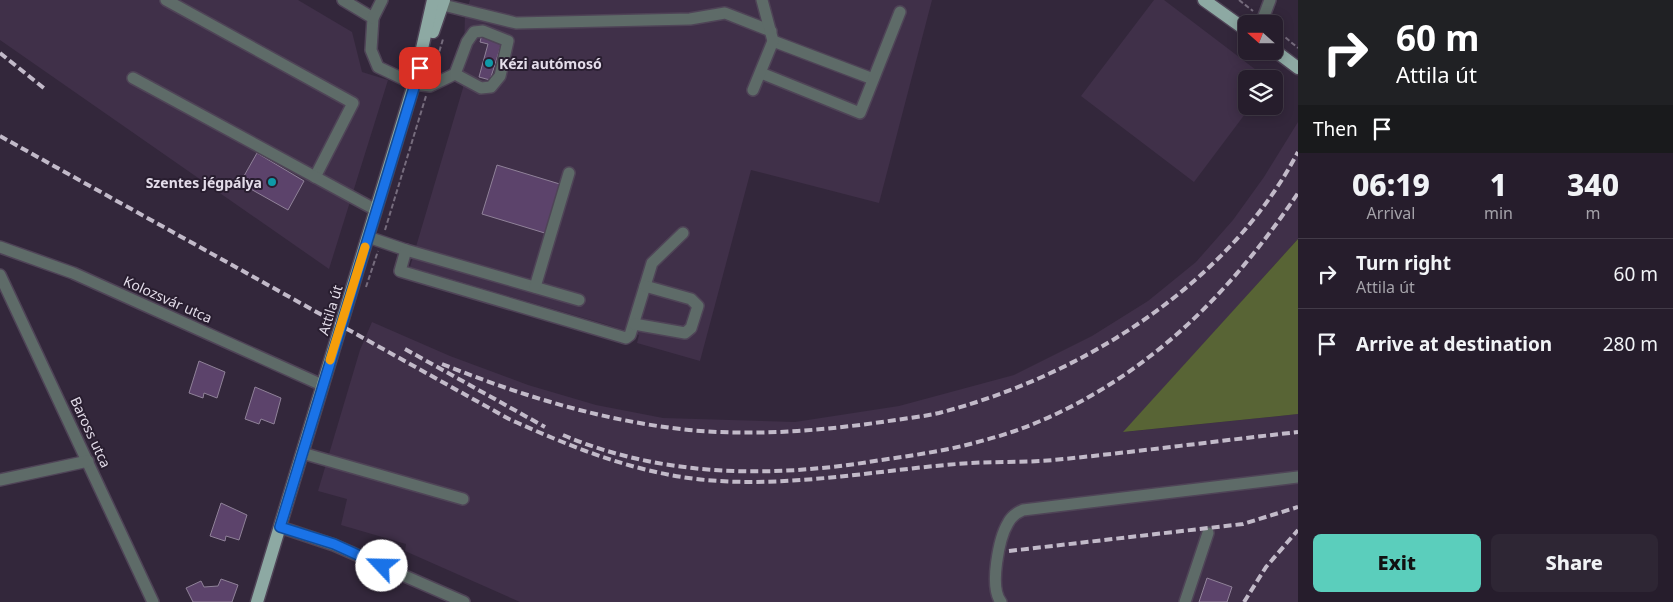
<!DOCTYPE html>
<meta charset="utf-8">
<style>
:root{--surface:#261d2c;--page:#2e2634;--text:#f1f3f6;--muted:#a4a2a9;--line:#423b48;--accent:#5bcebc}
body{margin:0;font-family:"Noto Sans",sans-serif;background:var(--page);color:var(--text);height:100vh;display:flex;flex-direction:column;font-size:19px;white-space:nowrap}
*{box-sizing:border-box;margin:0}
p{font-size:16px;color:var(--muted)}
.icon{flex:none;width:28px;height:28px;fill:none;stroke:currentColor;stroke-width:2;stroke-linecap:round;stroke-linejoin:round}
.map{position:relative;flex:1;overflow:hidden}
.drawer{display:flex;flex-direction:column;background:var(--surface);width:375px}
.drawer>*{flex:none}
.banner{background:#202124;color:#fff;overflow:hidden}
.needle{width:32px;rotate:291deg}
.tools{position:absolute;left:1238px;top:15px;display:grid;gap:10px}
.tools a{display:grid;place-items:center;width:45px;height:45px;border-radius:8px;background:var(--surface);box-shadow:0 2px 12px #0003,0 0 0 1px var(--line);font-size:25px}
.pin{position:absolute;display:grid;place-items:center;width:42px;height:42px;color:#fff;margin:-21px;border-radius:10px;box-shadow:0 2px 8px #0006}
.me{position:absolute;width:55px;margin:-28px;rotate:294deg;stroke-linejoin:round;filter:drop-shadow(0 0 4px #0008)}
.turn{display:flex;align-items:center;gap:18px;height:105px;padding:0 15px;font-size:22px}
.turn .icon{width:65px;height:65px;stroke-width:2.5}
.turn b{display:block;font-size:35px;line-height:42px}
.then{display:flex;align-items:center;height:48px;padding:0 15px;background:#0003;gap:10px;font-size:19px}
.eta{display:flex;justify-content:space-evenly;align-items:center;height:85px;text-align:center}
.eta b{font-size:30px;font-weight:800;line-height:35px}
.action{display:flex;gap:10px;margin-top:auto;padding:10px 15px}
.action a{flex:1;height:58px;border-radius:8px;background:var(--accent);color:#111;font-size:20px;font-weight:800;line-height:58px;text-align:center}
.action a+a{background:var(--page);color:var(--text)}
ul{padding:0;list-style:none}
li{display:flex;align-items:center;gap:15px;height:70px;padding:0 15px;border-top:1px solid var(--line)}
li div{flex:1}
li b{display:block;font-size:19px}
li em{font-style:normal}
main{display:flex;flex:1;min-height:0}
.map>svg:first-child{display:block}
.built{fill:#403049}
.forest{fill:#586435}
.building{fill:#5c436b;stroke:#908299}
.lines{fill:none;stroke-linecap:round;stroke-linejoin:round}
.minor-casing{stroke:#4f4457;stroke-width:14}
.major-casing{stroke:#4f4457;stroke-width:15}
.path{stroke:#766c7d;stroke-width:2;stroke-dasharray:5 2.5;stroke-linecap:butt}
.minor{stroke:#5e6b68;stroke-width:11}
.major{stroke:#8da9a3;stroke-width:12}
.rail{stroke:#c2bac9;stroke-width:4;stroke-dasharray:8 4;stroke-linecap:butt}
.route-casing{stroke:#114b97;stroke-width:12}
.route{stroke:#1a73e8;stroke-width:9}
.slow{stroke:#f59e0b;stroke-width:9}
.culture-dot{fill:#0f9aa8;stroke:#291e30;stroke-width:2}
.labels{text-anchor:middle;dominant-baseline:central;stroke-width:4;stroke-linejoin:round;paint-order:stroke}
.poi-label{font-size:14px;font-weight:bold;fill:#e3dce9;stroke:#291e30;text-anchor:start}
.street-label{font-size:14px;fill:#e3dce9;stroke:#291e30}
</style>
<main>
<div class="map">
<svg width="1298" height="602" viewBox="0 0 1298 602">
<rect width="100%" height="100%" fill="#33273b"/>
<!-- built -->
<g class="built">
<polygon points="0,0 298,0 352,32 362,72 388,80 329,269 0,40"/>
<polygon points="470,0 932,0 879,203 751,170 700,361 637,343 639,335 605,324 410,267 463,88 465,15"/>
<polygon points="1154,0 1164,0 1268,79 1246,79 1246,106 1251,106 1194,182 1081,96"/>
<polygon points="1298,122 1298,239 1124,432 1298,414 1298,602 520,602 405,551 406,544 341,525 347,499 318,491 360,350 372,322 450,356 528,385 596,405 663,418 795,422 899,406 1014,375 1092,336 1148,301 1196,262 1233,220 1264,177"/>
</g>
<!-- forest -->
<polygon class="forest" points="1298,239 1298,414 1123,432"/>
<!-- building -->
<g class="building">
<polygon points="482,34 503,39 490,80 479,77 488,44 480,42"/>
<polygon points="257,153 304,181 288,210 240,183"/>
<polygon points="497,165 563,185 548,234 482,214"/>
<polygon points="199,361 225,372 217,398 204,393 203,398 189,393"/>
<polygon points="255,387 281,398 274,424 261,419 259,424 245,419"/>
<polygon points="221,503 247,515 239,540 226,536 225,541 210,536"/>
<polygon points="1207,578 1232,587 1227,602 1199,602"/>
<polygon points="221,579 238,585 232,602 193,602 186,588 201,581 204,587 218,586"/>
</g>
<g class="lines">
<defs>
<g id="minor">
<polyline points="166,0 353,103 315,177"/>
<polyline points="343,0 373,18 371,50 378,67 414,84 430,86 455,74 467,42 474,32 483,31 508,41 500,76 491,87 481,88 455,74"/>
<polyline points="443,5 516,23 690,19 725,13 771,31"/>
<polyline points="373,18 382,0"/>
<polyline points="1261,24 1270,0"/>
<polyline points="773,41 873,79"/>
<polyline points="761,73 860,113 900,12"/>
<polyline points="133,78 376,210"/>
<polyline points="753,90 773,41 762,0"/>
<polyline points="368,237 406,250 579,300"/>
<polyline points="0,247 73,273 322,385"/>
<polyline points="406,250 400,271 626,338 630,335 652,263 683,233"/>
<polyline points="0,275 153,602"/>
<polyline points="535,287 569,173"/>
<polyline points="634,324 685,333 691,328 698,306 691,299 645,286"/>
<polyline points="302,453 463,499"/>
<polyline points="0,480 88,461"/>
<polyline points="280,527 334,545 464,602"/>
<path d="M1001,602C989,587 999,538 1008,523C1011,517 1016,513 1023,510L1298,477"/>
<polyline points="1185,602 1208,533"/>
</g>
<g id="major">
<polyline points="1204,0 1246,30"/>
<polyline points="433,32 444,0"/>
<polyline points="1274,50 1298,68"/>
<polyline points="257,602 414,84 433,0"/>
</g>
</defs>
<!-- minor casing -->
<use href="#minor" class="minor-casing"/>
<!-- major casing -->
<use href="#major" class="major-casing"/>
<!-- path -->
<g class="path">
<polyline points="1239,0 1253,11"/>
<polyline points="1274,28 1298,48"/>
<polyline points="433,73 443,39"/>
<polyline points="385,230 426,96"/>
<polyline points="366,287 378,251"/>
</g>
<!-- minor -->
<use href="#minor" class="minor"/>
<!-- major -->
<use href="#major" class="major"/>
<!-- rail -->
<g class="rail">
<polyline points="0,53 45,89"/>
<path d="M0,136L509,419C569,446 630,471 696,479C783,489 871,471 957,464C989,461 1022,463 1054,460C1135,452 1217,441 1298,432"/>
<polyline points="405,349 545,427"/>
<path d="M442,364C522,396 603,421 689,430C754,436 818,431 882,422C901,419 921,417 939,413C1082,376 1228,285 1298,152"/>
<path d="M563,435C664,478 776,478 881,460C916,455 951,450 985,440C1043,425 1101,394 1149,357C1207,313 1257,254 1298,193"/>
<polyline points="1009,551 1243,524 1298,507"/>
<polyline points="1244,602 1266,567 1298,530"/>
</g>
</g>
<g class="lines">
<defs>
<polyline id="route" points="382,566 334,544 280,527 420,68"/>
</defs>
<!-- route casing -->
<use href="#route" class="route-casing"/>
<!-- route -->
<use href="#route" class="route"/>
<!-- slow -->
<polyline class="slow" points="330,360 365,247"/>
</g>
<!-- markers -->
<g class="culture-dot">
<circle cx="489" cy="63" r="5"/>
<circle cx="272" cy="182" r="5"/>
</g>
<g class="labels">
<!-- poi labels -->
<g class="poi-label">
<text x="499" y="63">Kézi autómosó</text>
<text x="262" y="182" text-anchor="end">Szentes jégpálya</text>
</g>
<!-- street labels -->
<g class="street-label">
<text transform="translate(168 299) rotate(24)">Kolozsvár utca</text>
<text transform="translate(330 310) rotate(-73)">Attila út</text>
<text transform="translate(91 432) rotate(65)">Baross utca</text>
</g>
</g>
</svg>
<div class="tools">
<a><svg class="needle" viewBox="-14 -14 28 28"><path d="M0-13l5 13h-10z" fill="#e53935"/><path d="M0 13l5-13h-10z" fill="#a4a2a9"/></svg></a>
<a><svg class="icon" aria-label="layers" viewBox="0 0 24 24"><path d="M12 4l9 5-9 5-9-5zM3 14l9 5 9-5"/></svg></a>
</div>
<div class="pin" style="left:420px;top:68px;background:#d93025"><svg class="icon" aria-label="arrive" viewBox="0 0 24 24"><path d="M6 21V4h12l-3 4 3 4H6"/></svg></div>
<svg class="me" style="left:382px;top:566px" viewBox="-20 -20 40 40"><circle r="19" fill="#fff"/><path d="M0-13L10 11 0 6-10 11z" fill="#1a73e8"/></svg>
</div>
<section class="drawer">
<div class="banner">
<div class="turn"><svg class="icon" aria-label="right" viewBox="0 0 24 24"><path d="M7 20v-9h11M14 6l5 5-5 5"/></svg><div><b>60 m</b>Attila út</div></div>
<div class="then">Then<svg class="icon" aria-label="arrive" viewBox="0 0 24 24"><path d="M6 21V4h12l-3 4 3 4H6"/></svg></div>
</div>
<div class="eta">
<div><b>06:19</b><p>Arrival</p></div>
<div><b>1</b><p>min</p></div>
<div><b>340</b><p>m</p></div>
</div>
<ul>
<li><svg class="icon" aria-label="right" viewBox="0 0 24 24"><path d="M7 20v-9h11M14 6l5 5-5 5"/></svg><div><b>Turn right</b><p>Attila út</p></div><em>60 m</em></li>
<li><svg class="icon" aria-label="arrive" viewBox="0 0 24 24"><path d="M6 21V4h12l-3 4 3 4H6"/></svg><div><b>Arrive at destination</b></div><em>280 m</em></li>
</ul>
<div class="action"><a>Exit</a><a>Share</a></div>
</section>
</main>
